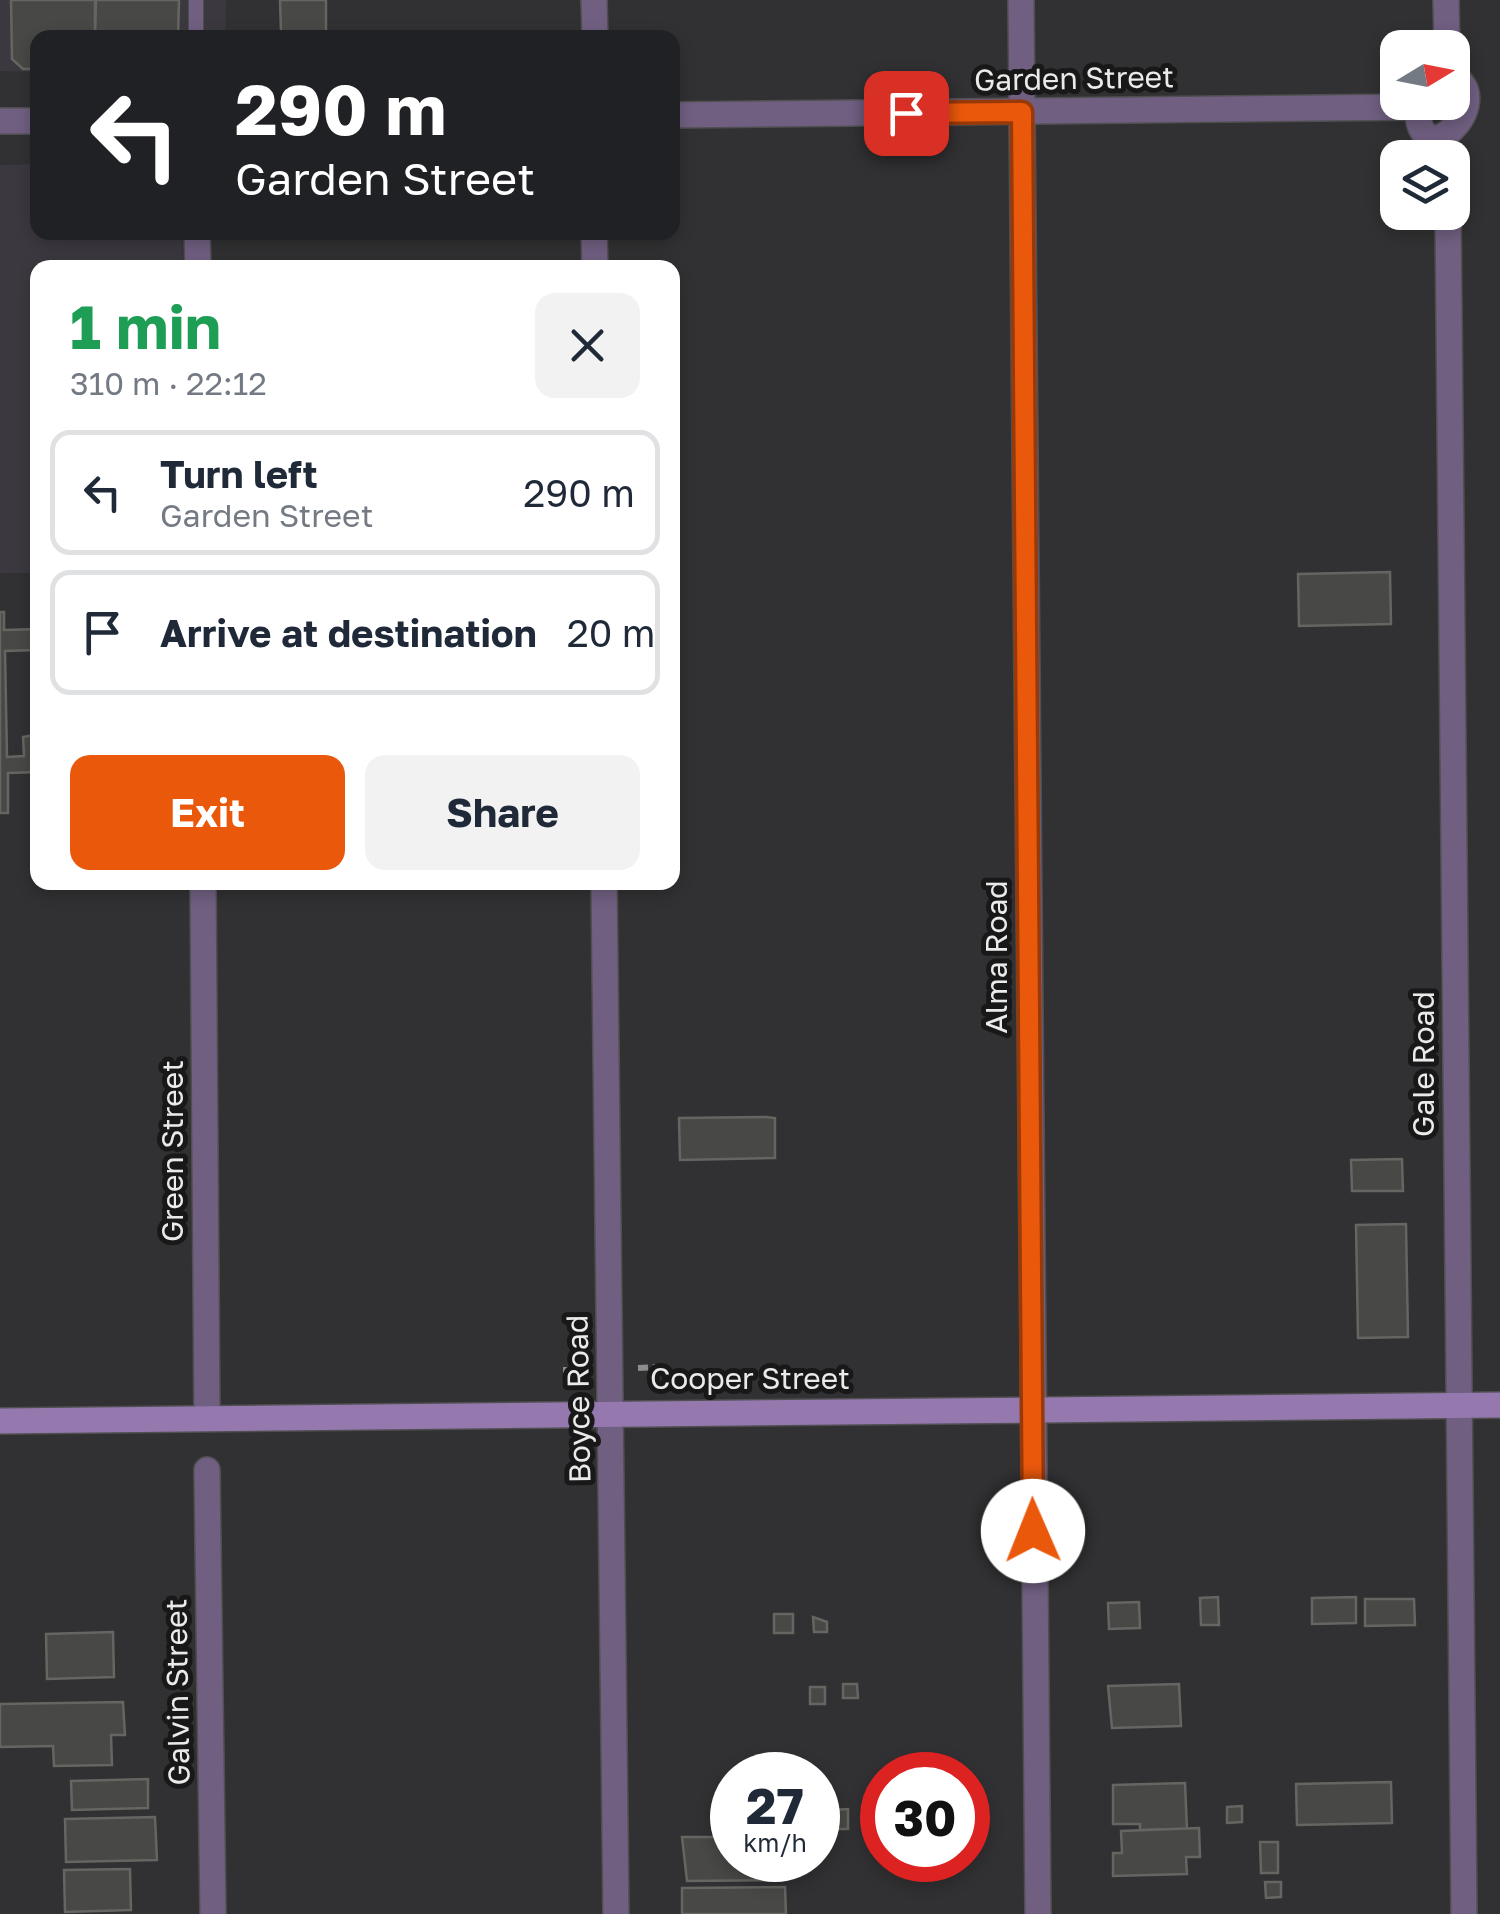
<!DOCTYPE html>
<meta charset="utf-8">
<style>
:root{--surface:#fff;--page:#f2f2f3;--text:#1f2937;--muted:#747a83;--line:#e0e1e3;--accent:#ea580c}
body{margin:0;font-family:"Golos Text",sans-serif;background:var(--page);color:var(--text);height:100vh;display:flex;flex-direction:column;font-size:38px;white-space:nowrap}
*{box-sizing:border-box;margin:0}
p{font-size:32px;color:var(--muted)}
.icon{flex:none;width:55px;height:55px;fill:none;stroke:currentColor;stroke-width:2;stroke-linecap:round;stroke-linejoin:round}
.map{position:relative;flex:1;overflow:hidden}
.side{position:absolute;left:30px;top:260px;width:650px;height:630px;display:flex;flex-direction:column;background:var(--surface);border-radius:20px;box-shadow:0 5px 15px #0003}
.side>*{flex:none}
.banner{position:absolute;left:30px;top:30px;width:650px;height:210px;border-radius:20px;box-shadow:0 5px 15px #0003;background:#202124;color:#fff;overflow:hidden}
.needle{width:65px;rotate:80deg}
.tools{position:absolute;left:1380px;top:30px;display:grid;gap:20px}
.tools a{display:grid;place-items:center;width:90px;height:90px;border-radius:20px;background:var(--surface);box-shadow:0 5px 15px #0003;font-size:50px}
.speed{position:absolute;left:710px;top:1752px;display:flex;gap:20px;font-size:50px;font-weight:700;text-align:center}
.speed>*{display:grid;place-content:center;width:130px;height:130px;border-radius:50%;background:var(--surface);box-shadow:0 5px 15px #0003;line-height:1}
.speed small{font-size:25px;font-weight:400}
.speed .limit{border:15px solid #d22;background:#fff;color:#111}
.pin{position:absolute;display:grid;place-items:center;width:85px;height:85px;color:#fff;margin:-42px;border-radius:20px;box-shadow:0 5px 15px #0006}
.me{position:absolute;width:110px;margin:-55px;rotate:359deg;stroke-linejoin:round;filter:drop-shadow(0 0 8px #0008)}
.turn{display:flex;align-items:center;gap:35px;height:210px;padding:0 40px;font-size:45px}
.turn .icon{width:130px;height:130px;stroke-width:2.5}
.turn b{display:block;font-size:70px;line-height:85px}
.round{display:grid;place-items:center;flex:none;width:105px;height:105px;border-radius:20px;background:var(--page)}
.headline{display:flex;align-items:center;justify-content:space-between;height:170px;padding:0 40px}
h1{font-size:60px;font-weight:700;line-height:75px;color:#1e9e55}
.primary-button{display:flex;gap:20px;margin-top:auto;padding:20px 40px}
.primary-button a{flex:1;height:115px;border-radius:20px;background:var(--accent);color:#fff;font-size:40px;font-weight:700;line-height:115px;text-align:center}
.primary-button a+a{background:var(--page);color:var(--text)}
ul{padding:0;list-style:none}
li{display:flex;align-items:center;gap:30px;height:125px;margin:0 20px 15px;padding:0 20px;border:5px solid var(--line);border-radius:20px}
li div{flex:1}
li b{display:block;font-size:38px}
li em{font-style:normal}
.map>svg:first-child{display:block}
.built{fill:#3c3840}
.building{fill:#484946;stroke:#656562;stroke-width:2.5}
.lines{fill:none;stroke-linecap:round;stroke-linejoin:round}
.lane-casing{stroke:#4f4e50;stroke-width:16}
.street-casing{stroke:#4f4e50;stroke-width:28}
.secondary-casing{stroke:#4f4e50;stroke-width:28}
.path{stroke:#8e8d8e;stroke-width:6;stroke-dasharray:10 5;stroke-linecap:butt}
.lane{stroke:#705f81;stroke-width:14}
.street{stroke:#705f81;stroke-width:25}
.secondary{stroke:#9478ae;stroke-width:25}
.route-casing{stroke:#983908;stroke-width:25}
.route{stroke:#ea580c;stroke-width:18}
.labels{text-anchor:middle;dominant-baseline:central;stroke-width:10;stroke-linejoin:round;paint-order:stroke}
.street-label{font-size:30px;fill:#ebeaeb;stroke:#191819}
</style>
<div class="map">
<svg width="1500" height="1914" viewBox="0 0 1500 1914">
<rect width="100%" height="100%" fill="#313032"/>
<!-- built -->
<g class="built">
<polygon points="0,0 226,0 225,37 38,38 37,72 0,71"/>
<polygon points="37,164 38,232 182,233 183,267 38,268 37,573 0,573 0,165"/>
</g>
<!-- building -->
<g class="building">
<polygon points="11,0 95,0 95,38 38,38 38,69 23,69 12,59"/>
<polygon points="96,0 179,0 178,38 95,38"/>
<polygon points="280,0 326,0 326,32 281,32"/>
<polygon points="1390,572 1391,624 1299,626 1298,574"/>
<polygon points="36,598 38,598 38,670 36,650 5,651 7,757 24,756 23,737 38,734 38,772 8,773 8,813 0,813 0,612 4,612 4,630 37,629"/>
<polygon points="766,1117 775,1118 775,1158 680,1160 679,1118"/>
<polygon points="1402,1159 1403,1191 1352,1191 1351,1160"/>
<polygon points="1406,1224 1408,1337 1358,1338 1356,1225"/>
<polygon points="1218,1597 1219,1625 1201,1625 1200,1598"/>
<polygon points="1356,1597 1356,1623 1312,1624 1312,1598"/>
<polygon points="1365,1599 1414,1599 1415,1625 1365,1626"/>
<polygon points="1139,1602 1140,1628 1109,1629 1108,1603"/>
<rect x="774" y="1614" width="19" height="19"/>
<polygon points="813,1617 827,1622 827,1632 814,1632"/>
<polygon points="113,1632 114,1677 47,1679 46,1634"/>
<polygon points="843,1684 857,1684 858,1698 843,1698"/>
<polygon points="1179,1684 1181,1726 1112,1728 1108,1686"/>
<rect x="810" y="1687" width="15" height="17"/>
<polygon points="123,1702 125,1735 111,1735 112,1765 54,1766 53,1746 0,1747 0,1704"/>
<polygon points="148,1779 148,1808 72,1810 71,1781"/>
<polygon points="1391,1782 1392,1823 1297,1825 1296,1784"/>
<polygon points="1185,1783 1187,1829 1140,1830 1140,1824 1113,1824 1113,1785"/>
<polygon points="1242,1806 1242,1822 1227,1823 1227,1807"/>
<polygon points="848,1809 848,1829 832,1829 832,1810"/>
<polygon points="155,1817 157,1860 66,1862 65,1819"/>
<polygon points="1199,1828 1200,1857 1186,1857 1187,1874 1113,1876 1113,1853 1122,1853 1121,1831"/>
<polygon points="682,1837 732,1837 732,1860 782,1860 782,1880 687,1881"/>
<polygon points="1260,1842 1278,1842 1278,1873 1261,1873"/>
<polygon points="130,1869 131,1910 65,1912 64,1870"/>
<polygon points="1265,1882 1281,1882 1281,1897 1266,1898"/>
<polygon points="785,1887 786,1914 682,1914 682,1888"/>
</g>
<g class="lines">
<defs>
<polyline id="lane" points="196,38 196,0"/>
<g id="street">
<polyline points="594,0 595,38"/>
<polyline points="1021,0 1038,1914"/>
<polyline points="1446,0 1447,48"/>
<path d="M1417,102C1416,186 1500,99 1452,76"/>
<polyline points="672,115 1416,107"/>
<polyline points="0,121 38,121"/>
<polyline points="1448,212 1464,1914"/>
<polyline points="197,232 198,268"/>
<polyline points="594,232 595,268"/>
<polyline points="203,882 207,1418"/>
<polyline points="604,882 616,1914"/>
<polyline points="207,1470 213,1914"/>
</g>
<polyline id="secondary" points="0,1421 1500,1405"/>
</defs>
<!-- lane casing -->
<use href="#lane" class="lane-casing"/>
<!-- street casing -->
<use href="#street" class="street-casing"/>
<!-- secondary casing -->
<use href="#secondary" class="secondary-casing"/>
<!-- path -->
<g class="path">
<polyline points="638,1368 657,1367"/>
<polyline points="563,1370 582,1370"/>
</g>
<!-- lane -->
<use href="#lane" class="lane"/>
<!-- street -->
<use href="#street" class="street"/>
<!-- secondary -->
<use href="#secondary" class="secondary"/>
</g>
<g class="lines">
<defs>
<polyline id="route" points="906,113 1022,112 1033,1531"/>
</defs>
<!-- route casing -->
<use href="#route" class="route-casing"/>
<!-- route -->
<use href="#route" class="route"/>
</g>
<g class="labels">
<!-- street labels -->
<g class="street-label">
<text transform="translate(1074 78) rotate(-1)">Garden Street</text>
<text transform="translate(996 957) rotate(-90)">Alma Road</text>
<text transform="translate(1423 1064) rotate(-90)">Gale Road</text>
<text transform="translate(172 1151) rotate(-90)">Green Street</text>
<text x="750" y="1378">Cooper Street</text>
<text transform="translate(578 1399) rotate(-91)">Boyce Road</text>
<text transform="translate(177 1692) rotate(-91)">Galvin Street</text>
</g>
</g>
</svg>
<div class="tools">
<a><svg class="needle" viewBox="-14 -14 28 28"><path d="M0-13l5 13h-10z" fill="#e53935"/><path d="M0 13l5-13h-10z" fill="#747a83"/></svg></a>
<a><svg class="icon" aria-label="layers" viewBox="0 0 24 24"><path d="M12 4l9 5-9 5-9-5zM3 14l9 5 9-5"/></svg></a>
</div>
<div class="speed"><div>27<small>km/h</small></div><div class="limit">30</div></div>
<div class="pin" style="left:906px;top:113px;background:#d93025"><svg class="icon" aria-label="arrive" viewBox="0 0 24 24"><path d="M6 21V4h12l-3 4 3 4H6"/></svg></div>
<svg class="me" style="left:1033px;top:1531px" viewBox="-20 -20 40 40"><circle r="19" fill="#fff"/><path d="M0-13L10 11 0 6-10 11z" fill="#ea580c"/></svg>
<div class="banner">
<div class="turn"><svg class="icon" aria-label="left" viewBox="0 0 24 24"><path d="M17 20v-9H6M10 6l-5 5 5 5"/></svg><div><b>290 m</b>Garden Street</div></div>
</div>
<section class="side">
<div class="headline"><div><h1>1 min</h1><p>310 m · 22:12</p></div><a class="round"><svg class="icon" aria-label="close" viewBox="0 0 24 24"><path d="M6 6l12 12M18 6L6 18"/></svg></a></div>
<ul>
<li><svg class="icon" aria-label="left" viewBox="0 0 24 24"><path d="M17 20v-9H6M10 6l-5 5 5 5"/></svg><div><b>Turn left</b><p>Garden Street</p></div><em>290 m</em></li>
<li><svg class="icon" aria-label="arrive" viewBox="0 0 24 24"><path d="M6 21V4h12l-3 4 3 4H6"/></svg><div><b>Arrive at destination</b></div><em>20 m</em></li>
</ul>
<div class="primary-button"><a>Exit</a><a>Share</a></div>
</section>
</div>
